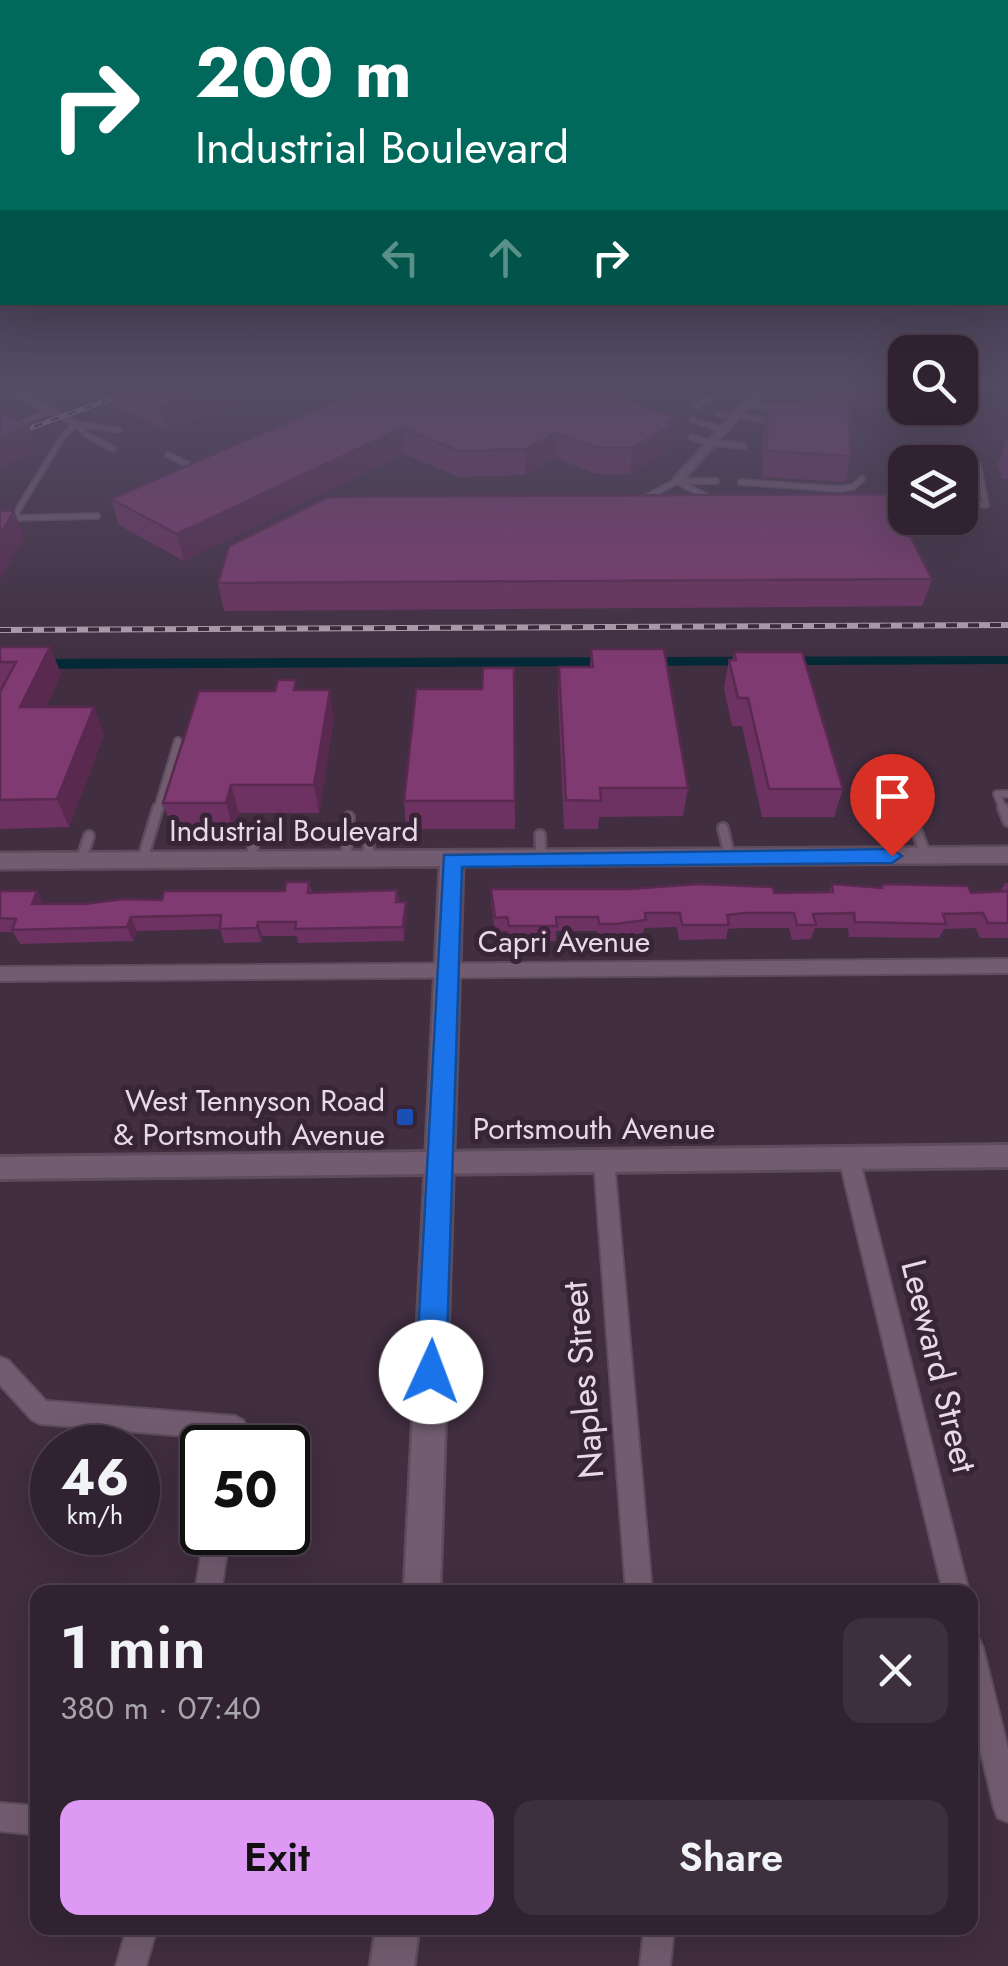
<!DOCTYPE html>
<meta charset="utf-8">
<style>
:root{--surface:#312231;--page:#3d2f3d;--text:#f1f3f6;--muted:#a8a4ab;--line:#4c3f4d;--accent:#dd99f3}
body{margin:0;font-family:Jost,sans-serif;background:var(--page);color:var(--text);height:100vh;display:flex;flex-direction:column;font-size:38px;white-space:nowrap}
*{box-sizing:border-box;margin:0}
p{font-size:32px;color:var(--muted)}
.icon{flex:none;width:55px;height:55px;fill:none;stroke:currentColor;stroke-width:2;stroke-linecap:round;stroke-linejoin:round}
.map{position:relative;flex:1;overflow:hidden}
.sheet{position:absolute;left:30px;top:1585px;width:948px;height:350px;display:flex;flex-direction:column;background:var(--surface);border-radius:20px;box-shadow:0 10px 40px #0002,0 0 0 2px var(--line)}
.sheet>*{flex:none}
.guide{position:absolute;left:0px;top:0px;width:1010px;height:305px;box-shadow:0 10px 40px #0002,0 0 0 2px var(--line);background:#00695c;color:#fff;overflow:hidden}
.controls{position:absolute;left:888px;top:335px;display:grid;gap:20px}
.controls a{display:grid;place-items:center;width:90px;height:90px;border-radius:20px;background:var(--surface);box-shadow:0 10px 40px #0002,0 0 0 2px var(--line);font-size:50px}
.speed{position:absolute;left:30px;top:1425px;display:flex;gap:20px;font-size:50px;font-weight:700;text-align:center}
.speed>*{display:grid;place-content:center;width:130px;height:130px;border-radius:50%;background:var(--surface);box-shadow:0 10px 40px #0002,0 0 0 2px var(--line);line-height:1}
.speed small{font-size:25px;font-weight:400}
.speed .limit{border:5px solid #111;border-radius:15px;background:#fff;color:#111}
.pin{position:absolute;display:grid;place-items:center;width:85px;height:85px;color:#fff;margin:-102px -42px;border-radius:50% 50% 50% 0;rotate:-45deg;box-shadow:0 0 10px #0007}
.pin .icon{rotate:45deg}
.me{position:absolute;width:110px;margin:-55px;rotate:2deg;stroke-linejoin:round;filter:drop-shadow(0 0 8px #0008)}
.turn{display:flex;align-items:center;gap:35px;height:210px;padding:0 30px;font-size:45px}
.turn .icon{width:130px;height:130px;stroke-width:2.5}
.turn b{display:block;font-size:70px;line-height:85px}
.lanes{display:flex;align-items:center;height:95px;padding:0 30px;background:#0003;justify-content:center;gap:50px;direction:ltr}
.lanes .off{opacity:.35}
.round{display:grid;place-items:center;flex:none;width:105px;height:105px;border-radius:20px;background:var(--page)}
.overview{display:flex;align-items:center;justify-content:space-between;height:170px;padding:0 30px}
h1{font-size:60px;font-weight:600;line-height:75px}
.primary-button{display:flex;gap:20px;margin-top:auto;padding:20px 30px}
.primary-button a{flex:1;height:115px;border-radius:20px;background:var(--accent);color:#111;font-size:40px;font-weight:600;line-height:115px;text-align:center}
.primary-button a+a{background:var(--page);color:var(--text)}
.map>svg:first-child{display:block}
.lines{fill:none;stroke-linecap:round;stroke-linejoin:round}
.canal{fill:#022935;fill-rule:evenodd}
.service-far2-casing{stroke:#5d4d5c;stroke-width:8}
.service-far1-casing{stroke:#5d4d5c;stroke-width:10}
.service-casing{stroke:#5d4d5c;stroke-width:14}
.minor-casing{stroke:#5d4d5c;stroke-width:4}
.tertiary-casing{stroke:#5d4d5c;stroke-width:6}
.secondary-casing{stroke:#5d4d5c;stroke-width:5}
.service-far2{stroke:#725c71;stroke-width:5}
.service-far1{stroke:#725c71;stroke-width:6}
.service{stroke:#725c71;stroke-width:9}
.minor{fill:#725c71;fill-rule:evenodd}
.tertiary{fill:#725c71;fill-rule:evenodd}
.secondary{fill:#725c71;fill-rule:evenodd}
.rail-far1-casing{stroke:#b4a5b3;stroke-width:5}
.rail-casing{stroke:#b4a5b3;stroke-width:6}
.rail-far1{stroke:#372436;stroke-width:2.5;stroke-dasharray:9;stroke-linecap:butt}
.rail{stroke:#372436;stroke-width:4;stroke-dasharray:11;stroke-linecap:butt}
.wall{fill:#6d3261}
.shaded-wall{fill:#59294f}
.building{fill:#7f3a71;stroke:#59294f;stroke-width:2.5}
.route{fill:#1a73e8;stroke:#114b97;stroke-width:2.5}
.transit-dot{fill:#1a4fb4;stroke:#372436;stroke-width:4}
.labels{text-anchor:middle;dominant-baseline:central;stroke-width:10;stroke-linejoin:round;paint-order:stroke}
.street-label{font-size:30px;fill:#e7dae6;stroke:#372436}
.poi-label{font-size:30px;fill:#e7dae6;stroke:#372436;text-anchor:end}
.near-street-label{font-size:35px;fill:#e7dae6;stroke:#372436}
</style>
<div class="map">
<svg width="1008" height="1966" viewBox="0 0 1008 1966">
<rect width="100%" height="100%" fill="#412e41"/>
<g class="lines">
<!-- canal -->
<polygon class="canal" points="1008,656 1008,664 0,669 0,659"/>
<defs>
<g id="service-far2">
<polyline points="749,403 771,407"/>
<polyline points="697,406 709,400"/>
<polyline points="719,414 736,417"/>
<polyline points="737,415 762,420"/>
<polyline points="692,420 724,430"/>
<polyline points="17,424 51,411"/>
<polyline points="77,424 85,434 113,449"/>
<polyline points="691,437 711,444"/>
<polyline points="712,443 744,446"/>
<polyline points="168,455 193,467"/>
<polyline points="950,458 978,464 986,505 960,504"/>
<polyline points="741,482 839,489 853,487 862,479"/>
<polyline points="680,483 710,498"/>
<polyline points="647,497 677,481 716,481"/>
<polyline points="13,518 63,436 77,424 119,430"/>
<polyline points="13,518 97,516"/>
</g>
<g id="service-far1">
<polyline points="157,811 178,741"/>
<polyline points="1004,811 997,794 1008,794"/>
</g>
<g id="service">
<polyline points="1003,808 1008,821"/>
<polyline points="723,828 730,858"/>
<polyline points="883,831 891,856"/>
<polyline points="917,832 926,856"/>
<polyline points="540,835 541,859"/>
<polyline points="251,860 255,836"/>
<polyline points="346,860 349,817"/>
<polyline points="367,860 370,835"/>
<polyline points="81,861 89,836"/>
<polyline points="142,861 158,808"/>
</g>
<g id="minor">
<polygon points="3,389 16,389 82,424 74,426"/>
<polygon points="755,389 765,389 681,483 673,483 673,479"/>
<polygon points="1008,959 1008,973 0,981 0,967"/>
<polygon points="849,1149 856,1152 859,1158 969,1592 943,1592 839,1158 842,1152"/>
<polygon points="604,1152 611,1155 614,1161 652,1592 626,1592 594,1161 597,1155"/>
<polygon points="0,1357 8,1360 46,1401 235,1416 243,1420 247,1428 244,1448 220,1448 222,1439 40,1424 32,1420 0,1385"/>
<polygon points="205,1532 230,1532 221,1592 195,1592"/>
<polygon points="970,1635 979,1639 983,1648 1008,1749 1008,1822 998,1818 994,1808 970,1706"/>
<polygon points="0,1803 38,1806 38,1835 0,1831"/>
<polygon points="127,1928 157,1928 146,1966 116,1966"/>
<polygon points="644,1928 674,1928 670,1966 640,1966"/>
</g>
<polygon id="tertiary" points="1008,1145 1008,1167 0,1179 0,1157"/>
<g id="secondary">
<polygon points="1008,847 1008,863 463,866 440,1592 404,1592 440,866 0,869 0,853"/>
<polygon points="376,1928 419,1928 414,1966 370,1966"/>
</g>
</defs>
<!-- service-far2 casing -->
<use href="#service-far2" class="service-far2-casing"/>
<!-- service-far1 casing -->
<use href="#service-far1" class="service-far1-casing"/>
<!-- service casing -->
<use href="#service" class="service-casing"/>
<!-- minor casing -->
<use href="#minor" class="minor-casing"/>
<!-- tertiary casing -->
<use href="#tertiary" class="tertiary-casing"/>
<!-- secondary casing -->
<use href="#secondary" class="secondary-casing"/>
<!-- service-far2 -->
<use href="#service-far2" class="service-far2"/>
<!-- service-far1 -->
<use href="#service-far1" class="service-far1"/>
<!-- service -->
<use href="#service" class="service"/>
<!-- minor -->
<use href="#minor" class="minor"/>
<!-- tertiary -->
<use href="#tertiary" class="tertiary"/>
<!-- secondary -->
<use href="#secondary" class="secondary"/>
<defs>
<polyline id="rail-far1" points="0,439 138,389"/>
<polyline id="rail" points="0,630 1008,625"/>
</defs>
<!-- rail-far1 casing -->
<use href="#rail-far1" class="rail-far1-casing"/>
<!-- rail casing -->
<use href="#rail" class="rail-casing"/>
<!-- rail-far1 -->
<use href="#rail-far1" class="rail-far1"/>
<!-- rail -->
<use href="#rail" class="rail"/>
</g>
<!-- wall -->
<g class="wall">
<polygon points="108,389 272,389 167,431 113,405"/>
<polygon points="363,389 631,394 630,401 678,418 675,443 670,446 669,451 630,474 596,474 556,458 525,475 459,477 404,454 184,561 119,525 111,499"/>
<polygon points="669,389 706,389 692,397"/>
<polygon points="805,389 905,389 905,408 914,408 913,410 805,403"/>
<polygon points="768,402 851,456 845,482 762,477 764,427"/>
<polygon points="1007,438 1008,438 1008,479 1002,479 998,464"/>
<polygon points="932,579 922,606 224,611 218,583"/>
<polygon points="0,647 50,647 61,674 46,707 94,707 104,735 69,827 0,829"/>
<polygon points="591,649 688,788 683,816 599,817 598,829 564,829 558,695 559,667 590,667"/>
<polygon points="734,652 843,789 834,817 762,817 742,726 732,726 724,688 729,660 732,660"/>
<polygon points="514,668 515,829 406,829 404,801 482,689"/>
<polygon points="298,690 334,718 319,813 239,813 234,831 173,831 163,803 275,691"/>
<polygon points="309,882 312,893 397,890 399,902 407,916 404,941 298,943 297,936 262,936 261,942 224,943 220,929 137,931 133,941 20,944 13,932 0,932 0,891 37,891 43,904 84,904 285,891"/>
<polygon points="1005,883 1008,883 1008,938 980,938 976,928 944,929 939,938 849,937 848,928 815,928 811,939 792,940 789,928 741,928 728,929 726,939 679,940 677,927 644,928 643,935 615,938 597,938 597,931 556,931 556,941 509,941 507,931 495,932 491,903 491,889 774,893 829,892 832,884 880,888 882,884 971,893 1000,892"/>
</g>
<!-- shaded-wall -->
<g class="shaded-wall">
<polygon points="204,389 272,389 167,431 161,406"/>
<polygon points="693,389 706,389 692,397"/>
<polygon points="678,418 675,443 670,446 669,451 630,474 632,448"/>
<polygon points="29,426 38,452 0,468 0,438"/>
<polygon points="402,428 404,454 184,561 177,534"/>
<polygon points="556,433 556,458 525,475 525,449"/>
<polygon points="14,510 24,537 0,580 0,535"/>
<polygon points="50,647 61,674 33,735 20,707"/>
<polygon points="330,690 334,718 319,813 314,785"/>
<polygon points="94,707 104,735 69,827 57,799"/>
<polygon points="231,785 239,813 234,831 226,803"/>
<polygon points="37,891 44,905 32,904"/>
<polygon points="406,902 407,916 404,941 403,927"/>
<polygon points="131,917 137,931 133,941 127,927"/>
<polygon points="258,922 262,936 261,942 257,928"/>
</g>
<!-- building -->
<g class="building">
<polygon points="126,389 204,389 161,406"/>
<polygon points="363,389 618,389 631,394 622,398 678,418 668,424 672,425 632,448 598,448 556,433 525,449 459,451 402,428 177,534 111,499"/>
<polygon points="768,402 848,407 851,456 767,451"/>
<polygon points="0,411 29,426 0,438"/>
<polygon points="889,494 932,579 218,583 229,546 328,497"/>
<polygon points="14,510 0,535 0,511"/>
<polygon points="0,647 50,647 20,707 94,707 57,799 0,800 0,692 16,662 0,662"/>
<polygon points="591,649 664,649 688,788 600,788 601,801 566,800 559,667 593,667"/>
<polygon points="734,652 802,652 843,789 769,789 748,698 738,698 729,660 736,660"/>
<polygon points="483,668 514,668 515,801 404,801 416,689 482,689"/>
<polygon points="278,680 296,680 294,690 330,690 314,785 231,785 226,803 163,803 199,691 275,691"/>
<polygon points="286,882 309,882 308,893 397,890 396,902 406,902 403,927 295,929 296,922 258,922 257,928 220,929 221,915 131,917 127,927 12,930 16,919 0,918 0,891 37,891 32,904 84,904 124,899 162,900 164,891 285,891"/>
<polygon points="699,884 773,887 774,893 833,892 832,884 882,888 882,884 968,886 971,893 1008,891 1008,923 988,923 983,913 943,914 946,924 855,922 854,913 813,914 816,925 797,925 794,913 745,913 727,915 729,925 682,925 680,913 645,913 646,920 616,924 599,924 598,917 556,917 557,926 509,926 507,917 495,918 491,889 629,889"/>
</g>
<!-- sky -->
<linearGradient id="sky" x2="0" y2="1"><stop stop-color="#241924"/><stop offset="0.58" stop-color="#544c65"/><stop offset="1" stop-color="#544c65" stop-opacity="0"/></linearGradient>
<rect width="1008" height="665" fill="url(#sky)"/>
<!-- route -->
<polygon class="route" points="892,849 902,856 892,863 462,867 446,1372 441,1383 431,1387 420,1383 416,1372 444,855"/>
<!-- markers -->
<rect class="transit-dot" x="395" y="1107" width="20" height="20" rx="5"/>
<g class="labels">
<!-- street labels -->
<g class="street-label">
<text x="294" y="830">Industrial Boulevard</text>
<text x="564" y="941">Capri Avenue</text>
<text x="594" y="1128">Portsmouth Avenue</text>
</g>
<!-- poi labels -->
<g class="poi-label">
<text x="385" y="1100">West Tennyson Road<tspan x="385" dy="34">&amp; Portsmouth Avenue</tspan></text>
</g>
<!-- near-street labels -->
<g class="near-street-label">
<text transform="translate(939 1366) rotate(76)">Leeward Street</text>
<text transform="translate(583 1380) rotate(-95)">Naples Street</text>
</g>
</g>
</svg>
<div class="controls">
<a><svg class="icon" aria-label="search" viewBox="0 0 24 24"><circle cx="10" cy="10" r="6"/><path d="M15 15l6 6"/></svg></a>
<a><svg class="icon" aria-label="layers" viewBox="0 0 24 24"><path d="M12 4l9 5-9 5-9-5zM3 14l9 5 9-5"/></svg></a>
</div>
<div class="speed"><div>46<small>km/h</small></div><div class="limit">50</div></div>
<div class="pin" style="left:892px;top:856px;background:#d93025"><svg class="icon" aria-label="arrive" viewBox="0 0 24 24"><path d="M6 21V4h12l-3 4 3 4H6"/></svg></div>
<svg class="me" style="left:431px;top:1372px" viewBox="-20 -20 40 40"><circle r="19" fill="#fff"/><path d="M0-13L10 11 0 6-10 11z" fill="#1a73e8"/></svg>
<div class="guide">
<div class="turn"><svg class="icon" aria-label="right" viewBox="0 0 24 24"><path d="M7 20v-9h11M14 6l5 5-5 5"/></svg><div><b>200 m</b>Industrial Boulevard</div></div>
<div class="lanes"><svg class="icon off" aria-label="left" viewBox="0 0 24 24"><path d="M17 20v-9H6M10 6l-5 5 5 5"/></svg><svg class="icon off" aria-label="ahead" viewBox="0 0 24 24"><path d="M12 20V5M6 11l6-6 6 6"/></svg><svg class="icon" aria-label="right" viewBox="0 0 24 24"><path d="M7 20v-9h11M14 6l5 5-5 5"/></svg></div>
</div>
<section class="sheet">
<div class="overview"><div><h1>1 min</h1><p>380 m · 07:40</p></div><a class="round"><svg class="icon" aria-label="close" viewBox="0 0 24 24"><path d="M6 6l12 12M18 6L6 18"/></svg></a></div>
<div class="primary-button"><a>Exit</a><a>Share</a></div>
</section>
</div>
